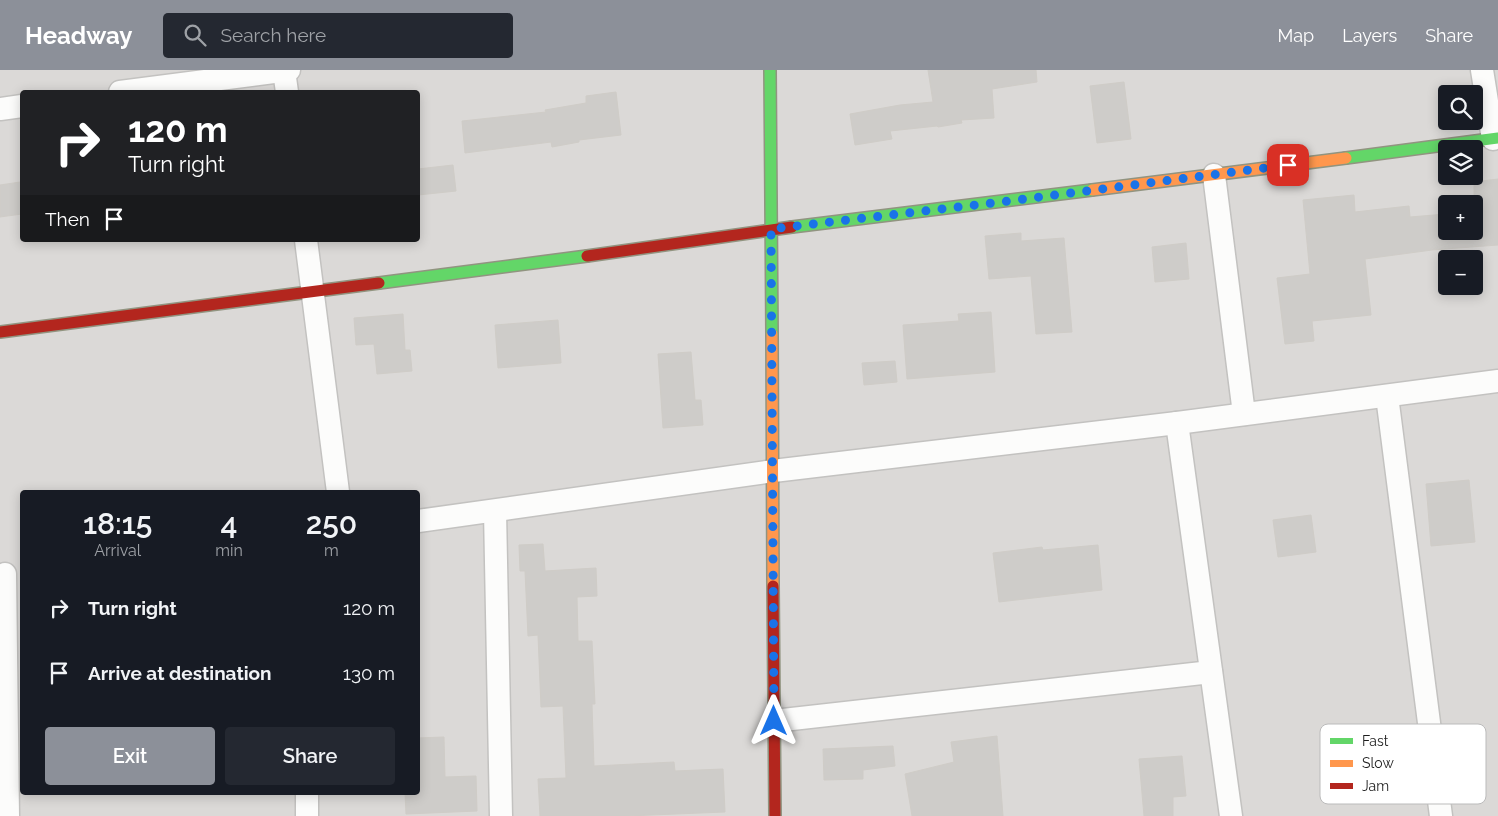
<!DOCTYPE html>
<meta charset="utf-8">
<style>
:root{--surface:#171b24;--page:#242831;--text:#f1f3f6;--muted:#9ea1a6;--accent:#8c9099}
body{margin:0;font-family:Raleway,sans-serif;background:var(--page);color:var(--text);height:100vh;display:flex;flex-direction:column;font-size:19px;white-space:nowrap}
*{box-sizing:border-box;margin:0}
p{font-size:16px;color:var(--muted)}
.icon{flex:none;width:28px;height:28px;fill:none;stroke:currentColor;stroke-width:2;stroke-linecap:round;stroke-linejoin:round}
.map{position:relative;flex:1;overflow:hidden}
.panel{position:absolute;left:20px;top:420px;width:400px;height:305px;display:flex;flex-direction:column;background:var(--surface);border-radius:5px;box-shadow:0 2px 12px #0003}
.panel>*{flex:none}
.hud{position:absolute;left:20px;top:20px;width:400px;height:152px;border-radius:5px;box-shadow:0 2px 12px #0003;background:#202124;color:#fff;overflow:hidden}
.tools{position:absolute;left:1438px;top:15px;display:grid;gap:10px}
.tools a{display:grid;place-items:center;width:45px;height:45px;border-radius:5px;background:var(--surface);box-shadow:0 2px 12px #0003;font-size:25px}
.pin{position:absolute;display:grid;place-items:center;width:42px;height:42px;color:#fff;margin:-21px;border-radius:10px;box-shadow:0 2px 8px #0006}
.me{position:absolute;width:55px;margin:-28px;rotate:0deg;stroke-linejoin:round;filter:drop-shadow(0 0 4px #0008)}
.turn{display:flex;align-items:center;gap:18px;height:105px;padding:0 25px;font-size:22px}
.turn .icon{width:65px;height:65px;stroke-width:2.5}
.turn b{display:block;font-size:35px;line-height:42px}
.then{display:flex;align-items:center;height:48px;padding:0 25px;background:#0003;gap:10px;font-size:19px}
.eta{display:flex;justify-content:space-evenly;align-items:center;height:85px;text-align:center}
.eta b{font-size:30px;font-weight:600;line-height:35px}
.action{display:flex;gap:10px;margin-top:auto;padding:10px 25px}
.action a{flex:1;height:58px;border-radius:5px;background:var(--accent);color:#fff;font-size:20px;font-weight:600;line-height:58px;text-align:center}
.action a+a{background:var(--page);color:var(--text)}
ul{padding:0;list-style:none}
li{display:flex;align-items:center;gap:15px;height:65px;padding:0 25px}
li div{flex:1}
li b{display:block;font-size:19px}
li em{font-style:normal}
header{display:flex;align-items:center;gap:30px;box-sizing:border-box;height:70px;padding:0 25px;background:var(--accent);color:#fff}
header strong{font-size:24px}
nav{display:flex;gap:28px;margin-inline-start:auto;font-size:18px}
.search{width:350px;height:45px;background:var(--page);display:flex;align-items:center;gap:12px;box-sizing:border-box;padding:0 18px;border-radius:5px;color:var(--muted);font-size:19px}
.map>svg:first-child{display:block}
.residential{fill:#dbd9d7;fill-rule:evenodd}
.building{fill:#ceccc9;stroke:#cfccc7}
.lines{fill:none;stroke-linecap:round;stroke-linejoin:round}
.street-casing{stroke:#c3c2c0;stroke-width:25}
.fast-casing{stroke:#919480;stroke-width:14}
.slow-casing{stroke:#919480;stroke-width:14}
.jam-casing{stroke:#919480;stroke-width:14}
.street{stroke:#fcfcfb;stroke-width:22}
.fast{stroke:#63d668;stroke-width:11}
.slow{stroke:#ff974d;stroke-width:11}
.jam{stroke:#b3261e;stroke-width:11}
.route{stroke:#1a73e8;stroke-width:9;stroke-dasharray:0 16.2}
.key{fill:#fff;stroke:#bbb;stroke-width:1}
.key-label{font-size:14px;fill:#1d1d1d}
</style>
<header>
<strong>Headway</strong>
<div class="search"><svg class="icon" aria-label="search" viewBox="0 0 24 24"><circle cx="10" cy="10" r="6"/><path d="M15 15l6 6"/></svg>Search here</div>
<nav><a>Map</a><a>Layers</a><a>Share</a></nav>
</header>
<div class="map">
<svg width="1498" height="746" viewBox="0 0 1498 746">
<rect width="100%" height="100%" fill="#eceae6"/>
<!-- residential -->
<path class="residential" d="M0,0H1498V746H0ZM22,22H418V170H22ZM1446,24H1474V51H1446ZM1446,79H1474V106H1446ZM1446,134H1474V161H1446ZM1446,189H1474V216H1446ZM22,422H418V722H22Z"/>
<!-- building -->
<g class="building">
<polygon points="928,0 1036,0 1037,12 992,19 994,48 961,50 962,53 938,57 937,56 890,61 892,69 855,75 850,44 900,35 933,32"/>
<polygon points="1124,12 1131,69 1097,73 1090,16"/>
<polygon points="616,22 621,65 579,70 579,72 552,77 551,72 465,83 462,51 546,42 545,40 586,33 586,26"/>
<polygon points="453,95 456,121 418,125 418,99"/>
<polygon points="1498,109 1498,175 1432,180 1365,189 1371,245 1312,251 1314,271 1285,274 1277,208 1310,204 1303,130 1354,125 1355,142 1409,136 1410,147 1446,144 1446,161 1474,161 1474,112"/>
<polygon points="20,112 22,144 0,147 0,115"/>
<polygon points="1021,163 1021,171 1064,168 1072,262 1036,264 1031,206 989,209 985,166"/>
<polygon points="1186,173 1189,209 1155,212 1152,177"/>
<polygon points="991,242 995,302 907,309 903,255 959,251 958,244"/>
<polygon points="403,244 405,280 410,280 412,301 377,304 374,274 356,275 354,248"/>
<polygon points="558,250 561,293 498,298 495,255"/>
<polygon points="691,282 695,330 701,330 703,355 663,358 658,284"/>
<polygon points="895,291 897,312 864,315 862,293"/>
<polygon points="1469,410 1475,472 1431,476 1426,414"/>
<polygon points="1311,445 1316,482 1278,487 1273,450"/>
<polygon points="543,474 545,501 596,498 597,526 577,527 578,571 592,571 595,634 592,634 594,696 674,692 675,701 723,699 725,742 627,746 540,746 538,709 566,708 563,636 541,637 538,565 528,566 525,501 520,501 519,475"/>
<polygon points="1098,475 1102,520 999,532 993,483 1042,477 1043,480"/>
<polygon points="997,666 1003,746 912,746 905,704 954,692 951,672"/>
<polygon points="444,667 445,707 476,706 477,741 406,744 405,722 418,722 418,668"/>
<polygon points="893,676 895,696 863,700 863,709 824,710 823,679"/>
<polygon points="1182,686 1186,726 1173,727 1173,746 1144,746 1139,689"/>
</g>
<g class="lines">
<defs>
<g id="street">
<polyline points="1482,0 1493,69"/>
<polyline points="284,1 287,22"/>
<polyline points="120,22 289,0"/>
<polyline points="0,39 22,36"/>
<polyline points="1214,105 1244,344"/>
<polyline points="306,170 338,422"/>
<polyline points="1387,326 1441,746"/>
<polyline points="1177,353 1231,746"/>
<polyline points="495,441 501,746"/>
<polyline points="418,451 773,401 1177,353 1498,311"/>
<polyline points="5,504 8,746"/>
<polyline points="774,651 1211,602"/>
<polyline points="307,722 307,746"/>
</g>
<g id="fast">
<polyline points="770,0 772,264"/>
<polyline points="1346,88 1498,68"/>
<polyline points="792,157 1092,120"/>
<polyline points="379,213 587,186"/>
</g>
<g id="slow">
<polyline points="1092,120 1346,88"/>
<polyline points="772,264 773,516"/>
</g>
<g id="jam">
<polyline points="587,186 792,157"/>
<polyline points="0,262 379,213"/>
<polyline points="773,516 775,746"/>
</g>
</defs>
<!-- street casing -->
<use href="#street" class="street-casing"/>
<!-- fast casing -->
<use href="#fast" class="fast-casing"/>
<!-- slow casing -->
<use href="#slow" class="slow-casing"/>
<!-- jam casing -->
<use href="#jam" class="jam-casing"/>
<!-- street -->
<use href="#street" class="street"/>
<!-- fast -->
<use href="#fast" class="fast"/>
<!-- slow -->
<use href="#slow" class="slow"/>
<!-- jam -->
<use href="#jam" class="jam"/>
</g>
<g class="lines">
<!-- route -->
<polyline class="route" points="774,651 771,159 1001,132 1288,95"/>
</g>
<!-- legend -->
<rect x="1320" y="654" width="166" height="80" rx="8" class="key"/>
<rect x="1330" y="668" width="23" height="6" fill="#63d668"/>
<rect x="1330" y="690" width="23" height="7" fill="#ff974d"/>
<rect x="1330" y="713" width="23" height="6" fill="#b3261e"/>
<g class="key-label">
<text x="1362" y="676">Fast</text>
<text x="1362" y="698">Slow</text>
<text x="1362" y="721">Jam</text>
</g>
</svg>
<div class="tools">
<a><svg class="icon" aria-label="search" viewBox="0 0 24 24"><circle cx="10" cy="10" r="6"/><path d="M15 15l6 6"/></svg></a>
<a><svg class="icon" aria-label="layers" viewBox="0 0 24 24"><path d="M12 4l9 5-9 5-9-5zM3 14l9 5 9-5"/></svg></a>
<a>+</a>
<a>−</a>
</div>
<div class="pin" style="left:1288px;top:95px;background:#d93025"><svg class="icon" aria-label="arrive" viewBox="0 0 24 24"><path d="M6 21V4h12l-3 4 3 4H6"/></svg></div>
<svg class="me" style="left:774px;top:651px" viewBox="-20 -20 40 40"><path d="M0-17L14 15 0 8-14 15z" fill="#1a73e8" stroke="#fff" stroke-width="4"/></svg>
<div class="hud">
<div class="turn"><svg class="icon" aria-label="right" viewBox="0 0 24 24"><path d="M7 20v-9h11M14 6l5 5-5 5"/></svg><div><b>120 m</b>Turn right</div></div>
<div class="then">Then<svg class="icon" aria-label="arrive" viewBox="0 0 24 24"><path d="M6 21V4h12l-3 4 3 4H6"/></svg></div>
</div>
<section class="panel">
<div class="eta">
<div><b>18:15</b><p>Arrival</p></div>
<div><b>4</b><p>min</p></div>
<div><b>250</b><p>m</p></div>
</div>
<ul>
<li><svg class="icon" aria-label="right" viewBox="0 0 24 24"><path d="M7 20v-9h11M14 6l5 5-5 5"/></svg><div><b>Turn right</b></div><em>120 m</em></li>
<li><svg class="icon" aria-label="arrive" viewBox="0 0 24 24"><path d="M6 21V4h12l-3 4 3 4H6"/></svg><div><b>Arrive at destination</b></div><em>130 m</em></li>
</ul>
<div class="action"><a>Exit</a><a>Share</a></div>
</section>
</div>
